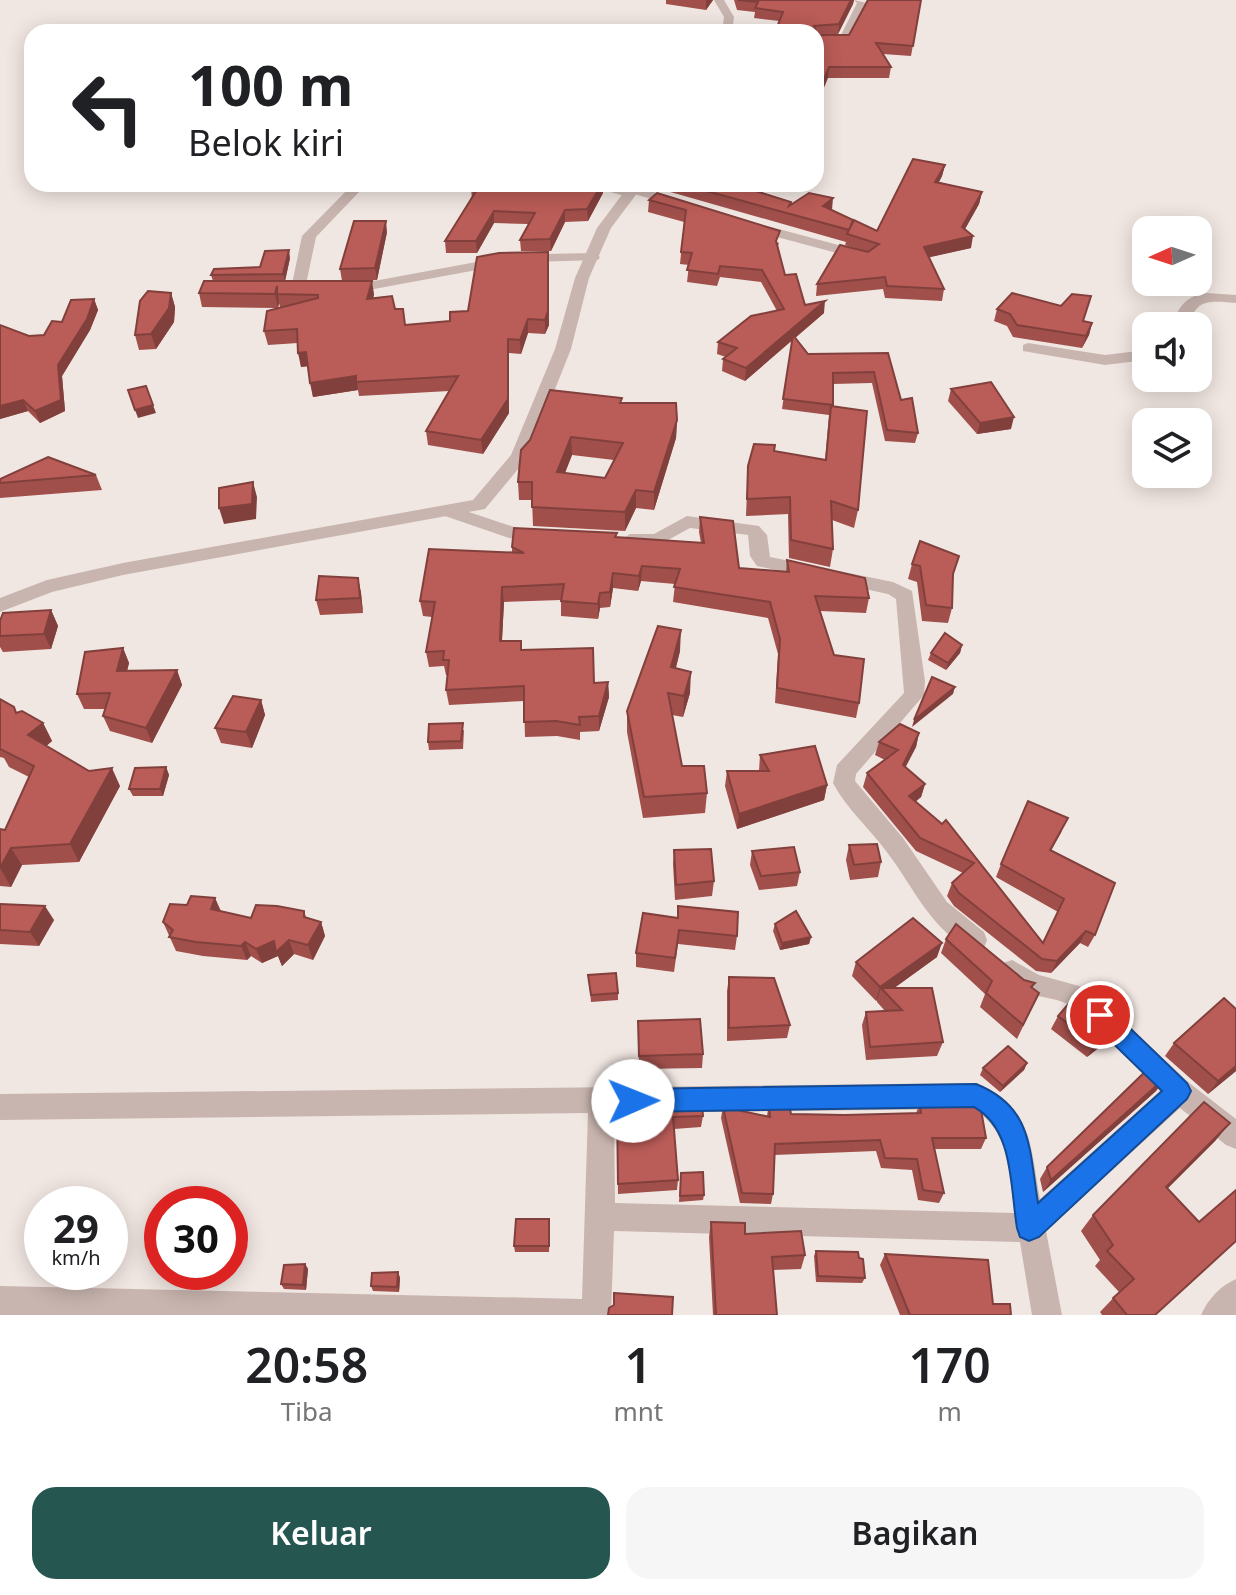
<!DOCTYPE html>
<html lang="id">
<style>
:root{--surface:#fff;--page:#f6f6f6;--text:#202124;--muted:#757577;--accent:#255650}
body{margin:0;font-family:"Noto Sans",sans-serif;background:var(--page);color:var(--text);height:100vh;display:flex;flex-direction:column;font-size:30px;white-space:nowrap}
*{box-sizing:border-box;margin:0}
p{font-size:26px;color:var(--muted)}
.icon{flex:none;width:44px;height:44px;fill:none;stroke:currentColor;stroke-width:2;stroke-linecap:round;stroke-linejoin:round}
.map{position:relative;height:1315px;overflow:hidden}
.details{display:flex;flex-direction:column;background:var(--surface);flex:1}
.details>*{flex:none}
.hud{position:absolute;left:24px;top:24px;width:800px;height:168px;border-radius:24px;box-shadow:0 4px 20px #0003;background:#fff;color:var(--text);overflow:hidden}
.needle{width:52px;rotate:267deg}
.buttons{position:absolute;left:1132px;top:216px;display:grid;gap:16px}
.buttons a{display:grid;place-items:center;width:80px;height:80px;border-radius:16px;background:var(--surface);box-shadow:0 4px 20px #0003;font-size:40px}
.speed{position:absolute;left:24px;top:1186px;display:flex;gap:16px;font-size:40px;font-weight:700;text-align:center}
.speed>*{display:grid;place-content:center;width:104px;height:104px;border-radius:50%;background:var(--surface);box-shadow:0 4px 20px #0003;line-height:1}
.speed small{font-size:20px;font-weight:400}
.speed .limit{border:12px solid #d22;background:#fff;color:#111}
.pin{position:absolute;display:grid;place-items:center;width:68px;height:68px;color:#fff;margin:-34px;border:4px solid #fff;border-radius:50%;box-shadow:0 2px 8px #0007}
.me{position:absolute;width:88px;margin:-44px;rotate:89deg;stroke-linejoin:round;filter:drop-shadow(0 0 6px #0008)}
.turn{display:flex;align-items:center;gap:28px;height:168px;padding:0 32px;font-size:36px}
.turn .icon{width:104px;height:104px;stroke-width:2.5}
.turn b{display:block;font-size:56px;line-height:68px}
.eta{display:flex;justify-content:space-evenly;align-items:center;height:136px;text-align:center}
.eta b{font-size:48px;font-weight:600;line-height:56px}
.primary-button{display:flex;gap:16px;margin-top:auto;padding:16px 32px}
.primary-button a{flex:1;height:92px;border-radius:24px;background:var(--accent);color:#fff;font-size:32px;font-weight:600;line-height:92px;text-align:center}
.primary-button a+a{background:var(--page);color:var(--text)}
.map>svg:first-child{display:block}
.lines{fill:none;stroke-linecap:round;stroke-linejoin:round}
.minor{fill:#c9b5af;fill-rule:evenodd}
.tertiary{fill:#c9b5af;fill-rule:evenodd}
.wall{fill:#a04f4b;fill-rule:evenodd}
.shaded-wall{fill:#82403d}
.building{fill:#ba5c57;stroke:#82403d;stroke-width:2;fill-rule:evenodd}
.route{fill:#1a73e8;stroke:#114b97;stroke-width:2}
</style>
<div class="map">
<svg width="1236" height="1315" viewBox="0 0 1236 1315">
<rect width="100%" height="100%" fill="#f1e7e2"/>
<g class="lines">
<!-- minor -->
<g class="minor">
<polygon points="854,0 867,3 848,42 816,42 816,36 840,37 857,3"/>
<polygon points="727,26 755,32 723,31 722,29"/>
<polygon points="353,184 401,184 394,188 359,192 316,237 305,289 293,292 291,289 302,236"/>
<polygon points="582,184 606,184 627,189 633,185 687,203 680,207 634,194 628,197"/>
<polygon points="756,223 868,253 870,256 863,260 751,230 749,227"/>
<polygon points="593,253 600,257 598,260 500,263 493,267 347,294 340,290 347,286 487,260 494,255"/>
<path d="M1207,293L1236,295V303C1211,301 1195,298 1189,326H1173C1178,306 1186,296 1207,293Z"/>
<polygon points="1028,343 1105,355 1146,350 1146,360 1105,365 1023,351 1023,345"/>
<polygon points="451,506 517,528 544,532 547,536 538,542 509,538 445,516 442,512 445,508"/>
<path d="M687,516L759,526L767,535L770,557L893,582L912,591L925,681L924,695L856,774L855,781L903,838L947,902L984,932L987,940L984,948L975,951C933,935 912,884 886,851C869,828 846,808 833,783L837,765L904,693L896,599L888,594L757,566L750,556L748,535L690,528L657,546H630L621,540L630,534H654Z"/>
<path d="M1012,960L1039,975L1090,989L1188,1082L1236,1119V1149L1226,1145L1180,1108L1046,1231L1062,1315H1032L1020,1242L614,1231L611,1315H0V1286L582,1299L588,1113L0,1120V1094L976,1083C1033,1106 1030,1146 1040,1199L1160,1091C1136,1067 1101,1026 1075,1008C1052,992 1014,1002 1000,971L1003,963ZM973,1109C1011,1130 1008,1175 1015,1213L615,1203L614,1113Z"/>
<path d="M1236,1279V1315H1201C1208,1299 1220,1286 1236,1279Z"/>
</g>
<!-- tertiary -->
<g class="tertiary">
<polygon points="714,0 724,0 734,17 732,32 722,32 724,17"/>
<polygon points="630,184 644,184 611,228 589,278 571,349 528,457 485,509 123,575 52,592 0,612 0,598 47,580 123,563 473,500 511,455 555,349 575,278 597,228"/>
</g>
</g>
<!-- wall -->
<g class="wall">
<polygon points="666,0 713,0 706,10 666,4"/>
<polygon points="734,0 854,0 853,4 838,34 830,35 849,35 867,0 921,0 911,56 883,54 891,67 889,78 828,78 779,21 754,18 755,12 737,10"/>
<polygon points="945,165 942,176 939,182 982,192 979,204 965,229 971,248 929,257 944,289 942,301 885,298 883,289 816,296 817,284 861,250 845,245 846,242 646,185 646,184 766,184 758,191 791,202 791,205 832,210 853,220 852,224 877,231"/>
<polygon points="473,184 603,184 603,193 588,221 565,222 551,251 521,251 520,240 528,224 494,223 477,253 446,253 445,241 472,199 471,188"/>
<polygon points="657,193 779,243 778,246 785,275 805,305 824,313 795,338 808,354 888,353 901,400 918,433 915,443 885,441 872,383 833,384 833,407 858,510 854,528 832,520 833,549 830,567 789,558 788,514 746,516 748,466 775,451 825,460 829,415 782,409 792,340 745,381 722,371 723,359 726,357 717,354 718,342 777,311 761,282 720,277 717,286 687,282 689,265 680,264 684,222 648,212 649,200"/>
<polygon points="387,232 377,280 349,281 374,294 373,299 395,309 405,325 450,321 549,265 549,325 545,334 528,333 521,354 509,353 509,413 483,454 428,445 426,431 449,391 359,396 358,390 313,397 308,366 301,367 298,343 268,345 264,331 280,307 279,303 278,308 202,307 199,293 213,281 211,275 260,267 290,258 285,281 342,281 340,269"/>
<polygon points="171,293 175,307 174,322 156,349 139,350 135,335"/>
<polygon points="94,299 98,310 90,330 62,376 65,411 40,423 28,411 0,419 0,325 29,336 44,335"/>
<polygon points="997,309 1083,321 1092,323 1089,335 1082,348 1013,337 1007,326 994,321"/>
<polygon points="951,389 1011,429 977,434 948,401"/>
<path d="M622,403L677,420L676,438L654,510L636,508L625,531L533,526L532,500H519L518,482L521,450ZM572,455L614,460L605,478L565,473Z"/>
<polygon points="96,475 102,490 0,498 0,479"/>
<polygon points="700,517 739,568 786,572 787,560 869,598 866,613 820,611 834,655 859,703 856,718 775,703 778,654 768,618 673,602 675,584 641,581 638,591 613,588 610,607 600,608 598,619 561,616 561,600 504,602 502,641 594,683 608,682 609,697 599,731 580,732 580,740 557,736 525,737 524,701 449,705 446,690 448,675 446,675 444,666 429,667 426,652 432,617 423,616 420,601 512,552 512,547 617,538 701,543 699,532"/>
<polygon points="912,564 953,577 952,608 948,623 922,621 917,582 908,579"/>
<polygon points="358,578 361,593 363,613 320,615 316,600"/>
<polygon points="51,610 58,626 51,649 3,652 0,647 0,621"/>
<polygon points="962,645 960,653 946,670 928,660 931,653"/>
<polygon points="123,648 129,663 127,671 177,670 182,685 152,743 110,731 103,716 106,709 84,709 77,694"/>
<polygon points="680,651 676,668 690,693 683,717 672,715 682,766 707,793 705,813 643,818 627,732 627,711"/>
<polygon points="0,699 14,707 17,713 43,723 52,741 46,746 89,771 120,786 79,862 22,865 11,887 0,886 0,829 5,830 29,777 9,767 4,758 0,757"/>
<polygon points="261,700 265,715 252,748 221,743 215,728"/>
<polygon points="464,730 463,749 429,750 428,742"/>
<polygon points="919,733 916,747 905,767 925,784 921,797 915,802 942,824 1043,943 1058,912 996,877 1001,864 1062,831 1051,851 1095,935 1088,947 1080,943 1051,973 1036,971 954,906 947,896 952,883 963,873 916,851 863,787 867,773 885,760 875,755 879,742"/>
<polygon points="760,755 827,785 824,800 737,829 725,786 727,771 759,771"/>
<polygon points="166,767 169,775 163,796 133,796 129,789"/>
<polygon points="849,845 881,862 878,877 850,880 846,860"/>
<polygon points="674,850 714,881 712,896 675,900 673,864"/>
<polygon points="752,851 800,872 797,886 759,890 750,865"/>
<polygon points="215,898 221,911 251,918 304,911 306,917 321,922 325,936 313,960 294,954 282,966 278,956 262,963 251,956 247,960 203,956 176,951 163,922 187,905"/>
<polygon points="0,904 54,920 39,946 0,944"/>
<polygon points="678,906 737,936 735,950 678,944 674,972 636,967 636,953 677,918"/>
<polygon points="775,924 811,937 809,944 780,950 773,931"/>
<polygon points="946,939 1024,980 1035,983 1032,988 1039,993 1017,1039 980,1007 985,994 941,953"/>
<polygon points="937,957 894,988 943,1042 937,1056 866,1060 862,1025 866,1012 885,1011 877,1002 877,1000 876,1001 852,976 856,962"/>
<polygon points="729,977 790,1025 787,1038 727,1041 727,991"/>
<polygon points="589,982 618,993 618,1000 591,1002"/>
<polygon points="1236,1009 1236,1071 1208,1094 1165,1056 1174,1043"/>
<polygon points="1058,1016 1106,1042 1087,1057 1051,1029"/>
<polygon points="638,1021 703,1054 702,1068 639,1069"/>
<polygon points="1027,1063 1024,1070 1000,1092 980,1075 983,1068"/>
<polygon points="1165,1078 1156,1091 1043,1192 1040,1179 1047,1167"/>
<polygon points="769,1103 791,1114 845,1115 916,1113 920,1104 986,1138 981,1149 934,1149 944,1193 939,1203 918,1200 912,1170 881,1168 876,1151 774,1155 773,1194 771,1204 740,1203 721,1118 723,1107 767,1116"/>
<polygon points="617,1105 703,1116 701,1127 674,1129 678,1180 677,1190 618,1194"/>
<polygon points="1216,1140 1168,1188 1156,1315 1102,1315 1100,1312 1119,1292 1095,1266 1100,1260 1081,1231 1093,1215"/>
<polygon points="681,1173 704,1195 703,1200 679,1202"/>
<polygon points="711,1222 805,1255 801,1269 773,1270 777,1315 713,1315 709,1237"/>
<polygon points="550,1225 549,1252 515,1252 514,1246"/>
<polygon points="816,1251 859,1258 865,1278 862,1283 816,1282 814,1256"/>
<polygon points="885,1254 993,1304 1011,1315 900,1315 880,1265"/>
<polygon points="305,1264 308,1269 306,1290 284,1289 281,1284"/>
<polygon points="398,1272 400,1278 399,1292 373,1291 371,1286"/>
</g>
<!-- shaded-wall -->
<g class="shaded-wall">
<polygon points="706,0 713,0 706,10"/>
<polygon points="851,0 854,0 853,4 838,34 839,24"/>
<polygon points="829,67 828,78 816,107 816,99"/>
<polygon points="945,165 942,176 933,193 935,182"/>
<polygon points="602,184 603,184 603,193 588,221 587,209"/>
<polygon points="754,184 766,184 748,200 749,189"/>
<polygon points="982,192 979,204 960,238 962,227"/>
<polygon points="833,198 832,210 823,206"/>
<polygon points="565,210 565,222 551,251 550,239"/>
<polygon points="494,211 494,223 477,253 476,241"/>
<polygon points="386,221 387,232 377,280 375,268"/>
<polygon points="973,236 971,248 922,259 924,247"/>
<polygon points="289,250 290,258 285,281 283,274"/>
<polygon points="548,252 549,325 545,334 545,320"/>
<polygon points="372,281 374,294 370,313 367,299"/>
<polygon points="277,286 279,303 278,308 275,294"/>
<polygon points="171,293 175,307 174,322 156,349 151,334"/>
<polygon points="94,299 98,310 90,330 62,376 65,411 40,423 35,411 58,365"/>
<polygon points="825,301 824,313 745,381 746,368"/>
<polygon points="528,319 528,333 521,354 520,340"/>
<polygon points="1092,323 1089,335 1082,348 1086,336"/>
<polygon points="508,339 509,413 483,454 481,440"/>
<polygon points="306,352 309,366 301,367 298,353"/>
<polygon points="356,376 358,390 313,397 310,383"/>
<polygon points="23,400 28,411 0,419 0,406"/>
<polygon points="153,405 156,413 138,418 135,410"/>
<polygon points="1014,417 1011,429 977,434 980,423"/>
<polygon points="677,420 676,438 654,510 654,492"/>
<polygon points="571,437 572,455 558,490 557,472"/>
<polygon points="253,482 257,497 256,519 224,524 219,508"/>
<polygon points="636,490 636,508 625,531 625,512"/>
<polygon points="642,566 641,581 638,591 639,576"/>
<polygon points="613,573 613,588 610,607 610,592"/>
<polygon points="358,578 361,593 363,613 360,598"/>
<polygon points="502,587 504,602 501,657 500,641"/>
<polygon points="600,593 600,608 598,619 598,604"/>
<polygon points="51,610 58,626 51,649 44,634"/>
<polygon points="681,630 680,651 670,689 671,667"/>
<polygon points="962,645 960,653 946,670 948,663"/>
<polygon points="123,648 129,663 123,687 117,671"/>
<polygon points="177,670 182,685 152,743 146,728"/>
<polygon points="691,672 690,693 683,717 684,696"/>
<polygon points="608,682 609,697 599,731 599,716"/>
<polygon points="955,687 953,694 912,727 914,720"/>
<polygon points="261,700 265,715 252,748 246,732"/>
<polygon points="43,723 52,741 37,754 28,735"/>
<polygon points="919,733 916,747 900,778 903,765"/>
<polygon points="166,767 169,775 163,796 160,789"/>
<polygon points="112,768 120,786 79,862 70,844"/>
<polygon points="925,784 921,797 905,810 909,796"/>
<polygon points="827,785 824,800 737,829 739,814"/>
<polygon points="11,848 22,865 11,887 0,868"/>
<polygon points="215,898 221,913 211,909"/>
<polygon points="45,906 54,920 39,946 30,932"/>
<polygon points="321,922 325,936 313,960 308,945"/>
<polygon points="1086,931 1080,943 1051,973 1057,961"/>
<polygon points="811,937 809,944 780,950 782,943"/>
<polygon points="289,940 294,954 282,966 278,956 262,963 256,949 274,941"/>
<polygon points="245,942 251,956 247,960 241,946"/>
<polygon points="942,943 937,957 886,994 881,988 877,1000 876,1001 880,987"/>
<polygon points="1115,1029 1106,1042 1087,1057 1095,1044"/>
<polygon points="1027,1063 1024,1070 1000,1092 1003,1086"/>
<polygon points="1236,1066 1236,1071 1208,1094 1218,1081"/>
<polygon points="1165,1078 1156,1091 1043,1192 1051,1180"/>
<polygon points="1230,1123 1216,1140 1153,1203 1166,1187"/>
<polygon points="305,1264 308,1269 306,1290 303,1285"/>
<polygon points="398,1272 400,1278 399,1292 397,1287"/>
</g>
<!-- building -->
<g class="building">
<polygon points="738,0 851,0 839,24 814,26 817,35 849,35 868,0 921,0 913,46 876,43 891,67 829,67 816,99 816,32 775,32 783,12 755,8 758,2"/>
<polygon points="913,159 945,165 935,182 982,192 962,227 973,236 924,247 944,289 887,286 885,277 817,284 840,245 868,252 879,244 847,234 849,230 681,184 754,184 749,189 791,202 789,206 809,193 833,198 823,206 853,220 849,230 854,220 877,231"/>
<polygon points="473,184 602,184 587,209 565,210 550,239 520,240 535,213 494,211 476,241 445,241 478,188 471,188"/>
<polygon points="657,193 780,231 776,241 785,275 796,274 805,305 825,301 746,368 723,359 737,348 718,342 751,316 784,309 762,270 720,266 718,274 687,270 692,253 681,252 686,210 649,200"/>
<polygon points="354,221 386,221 375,268 340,269"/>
<polygon points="289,250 283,274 211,275 214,269 260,267 265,251"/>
<polygon points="548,252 548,311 545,320 528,319 520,340 508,339 508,399 481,440 426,431 458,376 356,382 356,376 310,383 306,352 298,353 297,329 264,331 267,311 318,298 318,295 277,294 277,286 275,294 199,293 204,281 372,281 367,299 392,296 395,309 403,309 405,325 450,321 450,312 468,311 477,257 499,253"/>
<polygon points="148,291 171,293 169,308 151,334 135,335 140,301"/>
<polygon points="1012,293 1061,306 1072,294 1091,296 1083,321 1092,323 1086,336 1017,325 1010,314 997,309"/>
<polygon points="94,299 87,319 58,365 61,400 35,411 23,400 0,406 0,325 29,336 44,335 52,321 62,322 71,300"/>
<polygon points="793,335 808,354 888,353 901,400 912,398 918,433 887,430 874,372 833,373 833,405 783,399"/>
<polygon points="991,382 1014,417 980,423 951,389"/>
<polygon points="146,386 153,405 135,410 128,390"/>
<path d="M550,390L622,398L620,403H676L677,420L654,492L636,490L625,512L532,507V482H518L521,450L530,440ZM571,437L623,443L605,478L557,472Z"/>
<polygon points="831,406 867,411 858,510 831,501 833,549 791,540 790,497 747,499 748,466 754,444 775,445 774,451 826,460"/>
<polygon points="48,457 96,475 0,483 0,479"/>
<polygon points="253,482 252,504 219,508 219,488"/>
<polygon points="700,517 733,521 739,568 789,572 787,560 865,578 869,598 815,596 834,655 864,659 859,703 777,688 780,639 770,602 674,587 680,569 642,566 639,576 613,573 610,592 600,593 598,604 561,601 564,584 502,587 500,641 521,641 521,650 593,648 594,683 608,682 599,716 579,717 580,725 556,721 524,722 524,686 446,690 449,660 443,660 444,651 426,652 435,602 420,601 429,549 524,553 512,547 514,528 617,533 615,537 704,543"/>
<polygon points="920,541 959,556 953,574 952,608 926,605 920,566 912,564"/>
<polygon points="319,576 358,578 360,598 316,600"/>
<polygon points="51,610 44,634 0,636 0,621 3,613"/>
<polygon points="658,626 681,630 671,667 691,672 684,696 668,693 682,766 704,766 707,793 644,797 627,711"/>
<polygon points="945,633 962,645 948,663 931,653"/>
<polygon points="123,648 117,671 177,670 146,728 103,716 110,693 77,694 85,652"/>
<polygon points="932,677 955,687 914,720"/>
<polygon points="233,696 261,700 246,732 215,728"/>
<polygon points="0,699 14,707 16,713 22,711 43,723 28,735 89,771 112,768 70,844 11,848 0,868 0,829 5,830 34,766 0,749"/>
<polygon points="463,723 461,741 428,742 429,724"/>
<polygon points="900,724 919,733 903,765 925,784 909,796 942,824 946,820 1043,943 1064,899 1001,864 1028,801 1068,818 1050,850 1115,883 1095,935 1086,931 1057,961 1042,959 959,893 952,883 974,863 920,838 867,773 898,750 879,742"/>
<polygon points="815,746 827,785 739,814 727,771 769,771 760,755"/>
<polygon points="166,767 160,789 129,789 135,768"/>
<polygon points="877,844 881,862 854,865 849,845"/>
<polygon points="794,847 800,872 761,876 752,851"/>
<polygon points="711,849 714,881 676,885 674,850"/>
<polygon points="191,896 215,898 211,909 251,918 256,905 277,906 304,911 304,917 321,922 308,945 289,940 276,952 274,941 256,949 245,942 241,946 196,942 169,937 173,930 163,922 170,904 187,905"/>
<polygon points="0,904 45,906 30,932 0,930"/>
<polygon points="678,906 738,912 737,936 679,930 675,958 636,953 643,913 678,918"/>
<polygon points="796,911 811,937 782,943 775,924"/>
<polygon points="913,918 942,943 880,987 856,962"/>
<polygon points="956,924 1024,980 1035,983 1031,987 1039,993 1023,1025 986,993 992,981 946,939"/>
<polygon points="616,973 618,993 591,995 588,975"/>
<polygon points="729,977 774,978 790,1025 729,1028"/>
<polygon points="881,988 932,988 943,1042 870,1047 866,1012 902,1010"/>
<polygon points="1077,994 1115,1029 1095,1044 1058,1016"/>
<polygon points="1224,998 1236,1009 1236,1066 1218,1081 1174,1043"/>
<polygon points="700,1019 703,1054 639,1056 638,1021"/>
<polygon points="1008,1046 1027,1063 1003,1086 983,1068"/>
<polygon points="1152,1065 1165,1078 1051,1180 1047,1167"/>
<polygon points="1204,1102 1230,1123 1166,1187 1199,1222 1236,1190 1236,1241 1155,1315 1127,1315 1113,1298 1134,1279 1107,1251 1113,1245 1093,1215"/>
<polygon points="769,1103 789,1103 791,1114 845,1115 921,1113 920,1104 980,1104 986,1138 932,1138 944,1193 923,1190 917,1159 885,1158 880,1140 775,1144 773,1194 742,1193 723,1107 770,1117"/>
<polygon points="702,1104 703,1116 673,1117 678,1180 618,1184 617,1105"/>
<polygon points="703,1172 704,1195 680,1196 681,1173"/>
<polygon points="516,1219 549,1219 549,1246 514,1246"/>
<polygon points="711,1222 745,1223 745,1234 801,1231 805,1255 772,1257 777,1315 716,1315"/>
<polygon points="816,1251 858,1252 859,1258 863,1259 865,1278 818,1276"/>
<polygon points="885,1254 988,1260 993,1304 1010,1304 1011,1315 910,1315"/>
<polygon points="305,1264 303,1285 281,1284 284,1265"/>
<polygon points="398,1272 397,1287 371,1286 372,1273"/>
<polygon points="614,1293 673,1297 672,1315 608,1315 609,1308 614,1305"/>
</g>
<!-- route -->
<path class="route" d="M1100,1005L1109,1008L1187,1083L1191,1091L1187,1099L1039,1237L1029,1241L1020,1237L1017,1228C1010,1186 1014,1129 974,1107L633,1112L624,1109L621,1101L624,1093L633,1089L976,1084C1033,1107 1029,1149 1038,1203L1162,1091L1092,1023L1089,1015L1092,1008Z"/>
</svg>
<div class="buttons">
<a><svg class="needle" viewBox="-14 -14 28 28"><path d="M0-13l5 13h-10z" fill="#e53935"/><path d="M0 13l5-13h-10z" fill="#757577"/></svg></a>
<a><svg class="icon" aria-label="sound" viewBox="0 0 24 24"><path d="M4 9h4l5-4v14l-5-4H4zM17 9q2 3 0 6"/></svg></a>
<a><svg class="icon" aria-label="layers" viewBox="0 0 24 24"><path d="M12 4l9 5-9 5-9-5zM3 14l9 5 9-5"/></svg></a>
</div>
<div class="speed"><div>29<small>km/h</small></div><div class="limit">30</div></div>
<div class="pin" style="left:1100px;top:1015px;background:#d93025"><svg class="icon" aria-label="arrive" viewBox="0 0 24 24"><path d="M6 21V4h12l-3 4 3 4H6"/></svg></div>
<svg class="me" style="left:633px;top:1101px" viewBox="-20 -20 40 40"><circle r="19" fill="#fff"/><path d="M0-13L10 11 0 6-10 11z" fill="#1a73e8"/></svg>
<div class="hud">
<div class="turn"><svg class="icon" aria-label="left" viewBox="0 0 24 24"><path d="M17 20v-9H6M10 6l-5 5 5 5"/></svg><div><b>100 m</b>Belok kiri</div></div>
</div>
</div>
<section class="details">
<div class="eta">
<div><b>20:58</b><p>Tiba</p></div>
<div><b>1</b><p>mnt</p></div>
<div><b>170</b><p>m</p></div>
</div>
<div class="primary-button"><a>Keluar</a><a>Bagikan</a></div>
</section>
